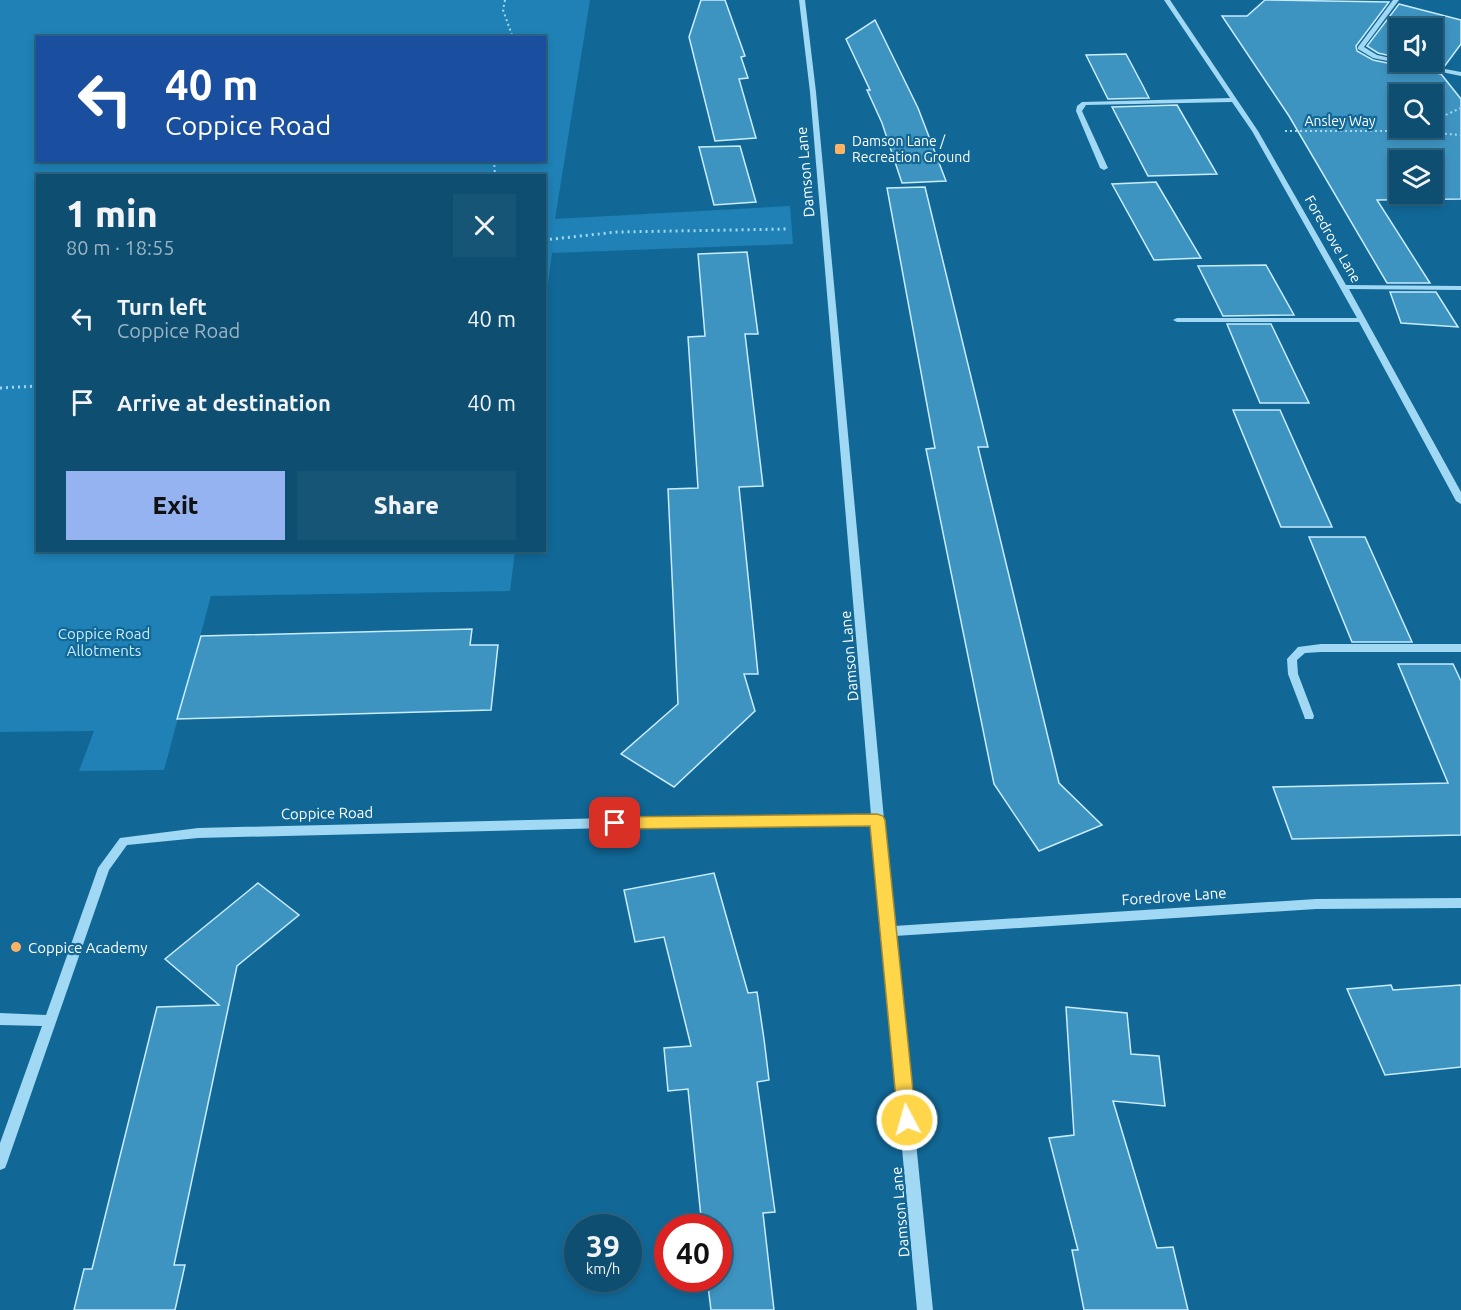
<!DOCTYPE html>
<meta charset="utf-8">
<style>
:root{--surface:#0d4e71;--page:#165576;--text:#f1f3f6;--muted:#9ab4c3;--line:#2d6584;--accent:#95b2f1}
body{margin:0;font-family:Ubuntu,sans-serif;background:var(--page);color:var(--text);height:100vh;display:flex;flex-direction:column;font-size:22px;white-space:nowrap}
*{box-sizing:border-box;margin:0}
p{font-size:20px;color:var(--muted)}
.icon{flex:none;width:33px;height:33px;fill:none;stroke:currentColor;stroke-width:2;stroke-linecap:round;stroke-linejoin:round}
.map{position:relative;flex:1;overflow:hidden}
.drawer{position:absolute;left:36px;top:174px;width:510px;height:378px;display:flex;flex-direction:column;background:var(--surface);border-radius:0px;box-shadow:0 3px 9px #0003,0 0 0 2px var(--line)}
.drawer>*{flex:none}
.banner{position:absolute;left:36px;top:36px;width:510px;height:126px;border-radius:0px;box-shadow:0 3px 9px #0003,0 0 0 2px var(--line);background:#1a4fa0;color:#fff;overflow:hidden}
.fabs{position:absolute;left:1389px;top:18px;display:grid;gap:12px}
.fabs a{display:grid;place-items:center;width:54px;height:54px;border-radius:0px;background:var(--surface);box-shadow:0 3px 9px #0003,0 0 0 2px var(--line);font-size:30px}
.speed{position:absolute;left:564px;top:1214px;display:flex;gap:12px;font-size:30px;font-weight:700;text-align:center}
.speed>*{display:grid;place-content:center;width:78px;height:78px;border-radius:50%;background:var(--surface);box-shadow:0 3px 9px #0003,0 0 0 2px var(--line);line-height:1}
.speed small{font-size:15px;font-weight:400}
.speed .limit{border:9px solid #d22;background:#fff;color:#111}
.pin{position:absolute;display:grid;place-items:center;width:51px;height:51px;color:#fff;margin:-26px;border-radius:12px;box-shadow:0 3px 9px #0006}
.me{position:absolute;width:66px;margin:-33px;rotate:354deg;stroke-linejoin:round;filter:drop-shadow(0 0 4px #0008)}
.turn{display:flex;align-items:center;gap:21px;height:126px;padding:0 30px;font-size:27px}
.turn .icon{width:78px;height:78px;stroke-width:2.5}
.turn b{display:block;font-size:42px;line-height:51px}
.round{display:grid;place-items:center;flex:none;width:63px;height:63px;border-radius:0px;background:var(--page)}
.head{display:flex;align-items:center;justify-content:space-between;height:102px;padding:0 30px}
h1{font-size:36px;font-weight:800;line-height:45px}
.action{display:flex;gap:12px;margin-top:auto;padding:12px 30px}
.action a{flex:1;height:69px;border-radius:0px;background:var(--accent);color:#111;font-size:24px;font-weight:800;line-height:69px;text-align:center}
.action a+a{background:var(--page);color:var(--text)}
ul{padding:0;list-style:none}
li{display:flex;align-items:center;gap:18px;height:84px;padding:0 30px}
li div{flex:1}
li b{display:block;font-size:22px}
li em{font-style:normal}
.map>svg:first-child{display:block}
.green{fill:#1f81b5;fill-rule:evenodd}
.building{fill:#3e94c1;stroke:#c9ecfe;stroke-width:1.5;fill-rule:evenodd}
.lines{fill:none;stroke-linecap:round;stroke-linejoin:round}
.path-far1{stroke:#a1d8f4;stroke-width:2;stroke-dasharray:2 3;stroke-linecap:butt}
.path{stroke:#a1d8f4;stroke-width:3;stroke-dasharray:2 4;stroke-linecap:butt}
.minor{fill:#a1d8f4;fill-rule:evenodd}
.route{fill:#ffd54a;stroke:#a68a30;stroke-width:1.5}
.poi-dot{fill:#ffb264;stroke:#116897;stroke-width:2}
.labels{text-anchor:middle;dominant-baseline:central;stroke-width:4.5;stroke-linejoin:round;paint-order:stroke}
.far-street-label{font-size:14px;fill:#fff;stroke:#116897}
.far-poi-label{font-size:14px;fill:#fff;stroke:#116897;text-anchor:start}
.street-label{font-size:15px;fill:#fff;stroke:#116897}
.park-label{font-size:15px;fill:#c9ecfe;stroke:#116897}
.poi-label{font-size:15px;fill:#fff;stroke:#116897;text-anchor:start}
</style>
<div class="map">
<svg width="1461" height="1310" viewBox="0 0 1461 1310">
<rect width="100%" height="100%" fill="#116897"/>
<!-- green -->
<path class="green" d="M0,0H590L555,219L790,206L793,244L552,253L545,308L544,176H38V550L515,551L510,591L211,596L164,770L79,771L94,731L0,732ZM38,38H544V160H38Z"/>
<!-- building -->
<g class="building">
<polygon points="701,0 725,0 745,56 741,57 748,78 739,79 756,138 715,141 689,37"/>
<path d="M1265,0L1389,2L1356,46L1357,51L1373,60L1441,74L1461,99V199L1377,200L1430,283H1387L1289,116L1222,16H1247ZM1400,94H1432V128H1400ZM1400,160H1432V194H1400Z"/>
<polygon points="1399,4 1461,20 1461,44 1444,67 1417,62 1432,62 1432,28 1400,28 1400,58 1378,53 1367,46"/>
<polygon points="875,20 918,108 946,181 902,183 882,123 867,90 870,90 846,39"/>
<polygon points="1126,54 1143,86 1149,98 1108,99 1086,55"/>
<polygon points="1177,105 1217,174 1148,176 1112,107"/>
<polygon points="740,146 756,202 714,205 699,147"/>
<polygon points="1156,182 1201,258 1154,260 1112,184"/>
<polygon points="925,187 988,447 978,447 1059,783 1102,825 1039,851 994,784 926,449 935,448 887,188"/>
<polygon points="747,252 758,334 745,334 763,486 739,487 758,674 744,674 755,711 674,787 621,754 678,704 668,489 698,488 688,337 705,336 698,254"/>
<polygon points="1266,265 1294,315 1223,316 1198,266"/>
<polygon points="1390,292 1436,292 1458,327 1401,323"/>
<polygon points="1227,324 1271,324 1309,403 1260,403"/>
<polygon points="1233,410 1280,410 1332,527 1281,527"/>
<polygon points="1309,537 1365,537 1412,642 1352,642"/>
<polygon points="472,629 470,645 498,645 491,710 177,719 201,636"/>
<polygon points="1398,664 1453,664 1461,681 1461,835 1292,839 1273,787 1448,783"/>
<polygon points="714,873 748,993 757,992 764,1039 769,1080 757,1082 775,1212 763,1213 774,1310 711,1310 707,1278 718,1278 718,1227 702,1227 688,1089 668,1091 664,1048 691,1046 664,937 635,942 624,890"/>
<polygon points="258,883 299,915 237,966 174,1265 185,1265 175,1310 74,1310 84,1269 92,1269 157,1007 219,1005 165,959"/>
<polygon points="1391,985 1393,990 1461,985 1461,1067 1385,1075 1347,989"/>
<polygon points="1066,1007 1127,1013 1131,1054 1159,1056 1165,1106 1113,1101 1157,1248 1173,1247 1188,1310 1084,1310 1072,1250 1078,1250 1049,1138 1074,1135"/>
</g>
<g class="lines">
<!-- path-far1 -->
<g class="path-far1">
<polyline points="505,0 503,10 513,38"/>
<polyline points="1432,121 1461,108"/>
<polyline points="1285,131 1408,131 1461,135"/>
<polyline points="1408,131 1417,128"/>
<polyline points="494,160 495,176"/>
</g>
<!-- path -->
<g class="path">
<polyline points="544,240 617,232 789,229"/>
<polyline points="0,388 38,386"/>
</g>
<!-- minor -->
<g class="minor">
<polygon points="799,0 805,0 816,92 894,926 1316,899 1461,898 1461,908 1316,909 895,936 933,1310 917,1310 872,825 731,825 198,838 127,845 109,870 7,1163 5,1168 0,1170 0,1143 42,1026 0,1025 0,1013 46,1015 98,868 120,838 198,828 731,815 871,815 810,92"/>
<polygon points="1164,0 1170,0 1258,131 1346,285 1461,286 1461,290 1349,289 1461,492 1461,504 1456,501 1359,322 1177,322 1173,320 1177,318 1357,318 1252,131 1232,102 1086,105 1082,111 1108,168 1104,170 1100,168 1076,111 1077,106 1082,102 1230,98"/>
<polygon points="1393,0 1399,0 1364,47 1377,55 1400,60 1400,62 1407,62 1461,72 1461,76 1373,58 1358,49 1358,47"/>
<polygon points="1321,644 1461,644 1461,652 1321,652 1305,653 1297,660 1298,674 1314,716 1313,719 1305,719 1304,716 1288,674 1287,659 1298,647"/>
</g>
</g>
<!-- route -->
<polygon class="route" points="877,814 883,816 885,820 916,1120 913,1126 907,1129 901,1126 898,1120 870,826 615,829 609,827 607,823 609,819 615,817"/>
<!-- markers -->
<g class="poi-dot">
<rect x="834" y="143" width="12" height="12" rx="3"/>
<circle cx="16" cy="947" r="6"/>
</g>
<g class="labels">
<!-- far-street labels -->
<g class="far-street-label">
<text x="1340" y="121">Ansley Way</text>
<text transform="translate(1333 239) rotate(60)">Foredrove Lane</text>
</g>
<!-- far-poi labels -->
<g class="far-poi-label">
<text x="852" y="141">Damson Lane /<tspan x="852" dy="16">Recreation Ground</tspan></text>
</g>
<!-- street labels -->
<g class="street-label">
<text transform="translate(805 172) rotate(-95)">Damson Lane</text>
<text transform="translate(849 656) rotate(-95)">Damson Lane</text>
<text transform="translate(327 813) rotate(-1)">Coppice Road</text>
<text transform="translate(1174 896) rotate(-4)">Foredrove Lane</text>
<text transform="translate(900 1212) rotate(-95)">Damson Lane</text>
</g>
<!-- park labels -->
<g class="park-label">
<text x="104" y="633">Coppice Road<tspan x="104" dy="17">Allotments</tspan></text>
</g>
<!-- poi labels -->
<g class="poi-label">
<text x="28" y="947">Coppice Academy</text>
</g>
</g>
</svg>
<div class="fabs">
<a><svg class="icon" aria-label="sound" viewBox="0 0 24 24"><path d="M4 9h4l5-4v14l-5-4H4zM17 9q2 3 0 6"/></svg></a>
<a><svg class="icon" aria-label="search" viewBox="0 0 24 24"><circle cx="10" cy="10" r="6"/><path d="M15 15l6 6"/></svg></a>
<a><svg class="icon" aria-label="layers" viewBox="0 0 24 24"><path d="M12 4l9 5-9 5-9-5zM3 14l9 5 9-5"/></svg></a>
</div>
<div class="speed"><div>39<small>km/h</small></div><div class="limit">40</div></div>
<div class="pin" style="left:615px;top:823px;background:#d93025"><svg class="icon" aria-label="arrive" viewBox="0 0 24 24"><path d="M6 21V4h12l-3 4 3 4H6"/></svg></div>
<svg class="me" style="left:907px;top:1120px" viewBox="-20 -20 40 40"><circle r="17" fill="#ffd54a" stroke="#fff" stroke-width="3"/><path d="M0-11L8 9 0 5-8 9z" fill="#fff"/></svg>
<div class="banner">
<div class="turn"><svg class="icon" aria-label="left" viewBox="0 0 24 24"><path d="M17 20v-9H6M10 6l-5 5 5 5"/></svg><div><b>40 m</b>Coppice Road</div></div>
</div>
<section class="drawer">
<div class="head"><div><h1>1 min</h1><p>80 m · 18:55</p></div><a class="round"><svg class="icon" aria-label="close" viewBox="0 0 24 24"><path d="M6 6l12 12M18 6L6 18"/></svg></a></div>
<ul>
<li><svg class="icon" aria-label="left" viewBox="0 0 24 24"><path d="M17 20v-9H6M10 6l-5 5 5 5"/></svg><div><b>Turn left</b><p>Coppice Road</p></div><em>40 m</em></li>
<li><svg class="icon" aria-label="arrive" viewBox="0 0 24 24"><path d="M6 21V4h12l-3 4 3 4H6"/></svg><div><b>Arrive at destination</b></div><em>40 m</em></li>
</ul>
<div class="action"><a>Exit</a><a>Share</a></div>
</section>
</div>
